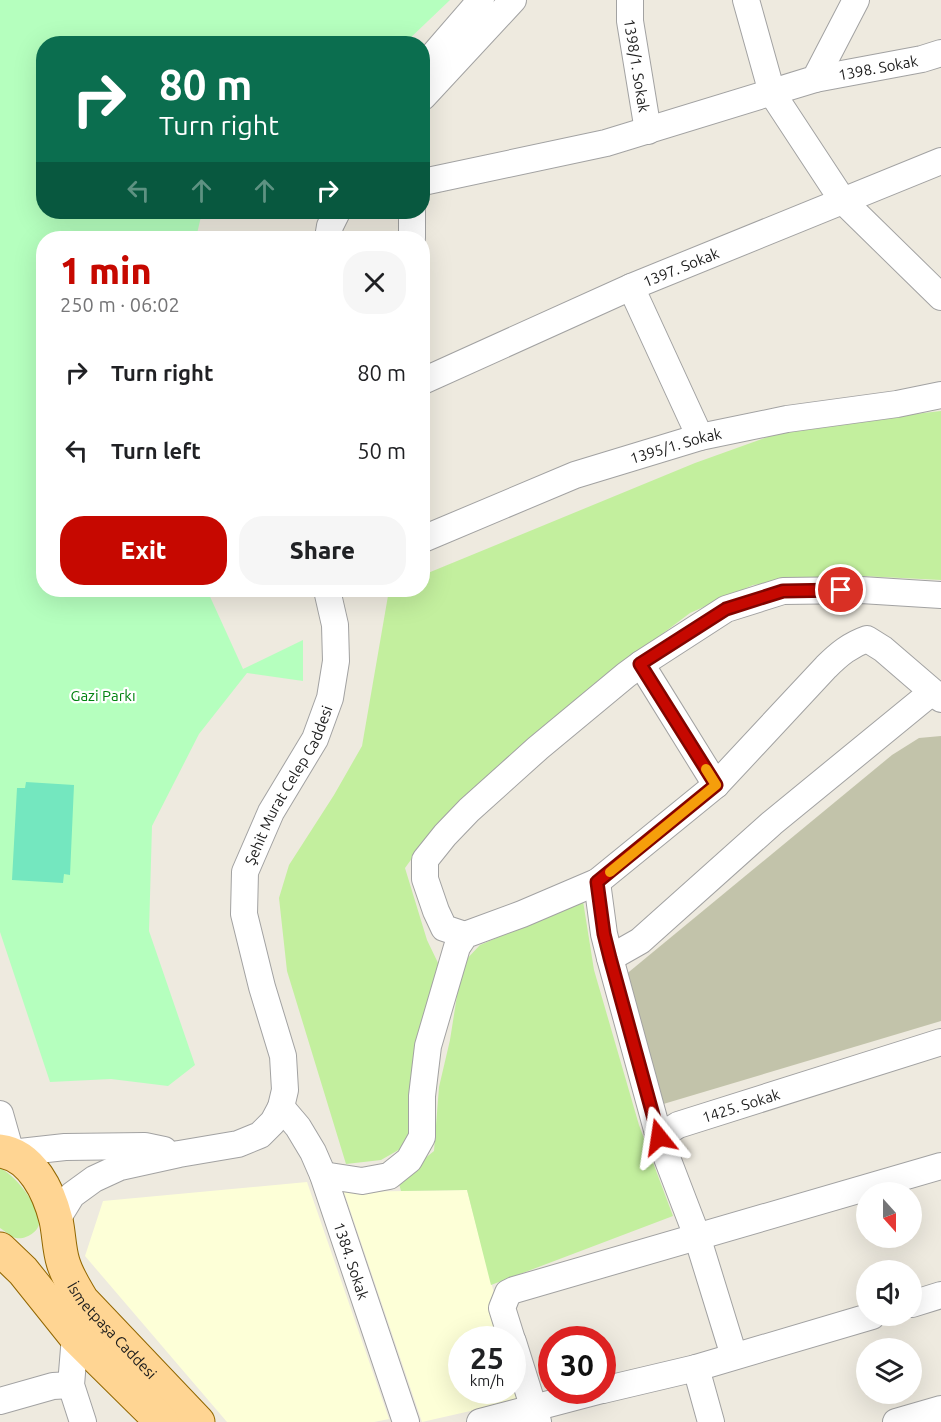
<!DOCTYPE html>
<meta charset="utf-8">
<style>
:root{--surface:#fff;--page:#f6f6f6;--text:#202124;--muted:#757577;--accent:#c60800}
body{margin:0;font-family:Ubuntu,sans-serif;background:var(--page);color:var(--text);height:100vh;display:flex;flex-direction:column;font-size:22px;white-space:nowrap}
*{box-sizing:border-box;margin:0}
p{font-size:20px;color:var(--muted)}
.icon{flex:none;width:33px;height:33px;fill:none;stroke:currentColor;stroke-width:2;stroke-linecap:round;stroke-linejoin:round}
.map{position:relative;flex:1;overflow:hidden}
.details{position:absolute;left:36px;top:231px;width:394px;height:366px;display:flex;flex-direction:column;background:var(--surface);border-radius:24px;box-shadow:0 6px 24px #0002}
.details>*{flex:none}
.top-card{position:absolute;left:36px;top:36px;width:394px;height:183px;border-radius:24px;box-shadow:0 6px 24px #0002;background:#0b6e4f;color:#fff;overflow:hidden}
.needle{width:39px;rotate:159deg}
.tools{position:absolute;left:856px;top:1182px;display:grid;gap:12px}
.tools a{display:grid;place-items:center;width:66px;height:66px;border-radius:50%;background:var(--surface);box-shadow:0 6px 24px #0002;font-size:30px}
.speed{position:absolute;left:448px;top:1326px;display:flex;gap:12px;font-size:30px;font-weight:700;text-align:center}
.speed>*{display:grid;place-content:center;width:78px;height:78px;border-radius:50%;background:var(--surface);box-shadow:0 6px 24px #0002;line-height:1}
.speed small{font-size:15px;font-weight:400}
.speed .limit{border:9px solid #d22;background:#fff;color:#111}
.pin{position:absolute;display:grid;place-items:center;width:51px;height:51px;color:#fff;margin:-26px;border:3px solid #fff;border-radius:50%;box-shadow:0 2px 6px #0007}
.me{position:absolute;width:66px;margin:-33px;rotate:345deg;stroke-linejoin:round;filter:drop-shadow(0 0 4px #0008)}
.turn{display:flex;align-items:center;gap:21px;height:126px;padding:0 24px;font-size:27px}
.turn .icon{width:78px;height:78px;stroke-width:2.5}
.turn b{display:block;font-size:42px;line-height:51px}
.lanes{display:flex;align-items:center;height:57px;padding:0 24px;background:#0003;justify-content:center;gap:30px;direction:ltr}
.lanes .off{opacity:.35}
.round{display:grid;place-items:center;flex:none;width:63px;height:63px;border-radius:24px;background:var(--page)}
.headline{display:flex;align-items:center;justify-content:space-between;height:102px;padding:0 24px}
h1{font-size:36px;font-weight:800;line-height:45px;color:var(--accent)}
.button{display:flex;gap:12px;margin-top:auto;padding:12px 24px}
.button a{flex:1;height:69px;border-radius:24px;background:var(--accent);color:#fff;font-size:24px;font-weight:800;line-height:69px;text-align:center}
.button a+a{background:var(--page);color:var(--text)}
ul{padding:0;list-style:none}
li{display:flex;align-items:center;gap:18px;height:78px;padding:0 24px}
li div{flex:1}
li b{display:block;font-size:22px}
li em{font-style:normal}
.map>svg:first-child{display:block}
.education{fill:#fdffd7}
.construction{fill:#c2c3aa}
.grass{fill:#c3ef9e}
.park{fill:#b5ffbe}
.pitch{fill:#74e7bf}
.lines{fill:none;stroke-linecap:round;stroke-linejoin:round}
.minor-casing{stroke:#a2a2a2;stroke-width:28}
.major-casing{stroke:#926700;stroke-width:35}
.minor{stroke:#fff;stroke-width:26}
.major{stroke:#ffd593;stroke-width:33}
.route-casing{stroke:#810500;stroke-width:15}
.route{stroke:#c60800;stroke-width:10}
.slow{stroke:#f59e0b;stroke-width:10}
.labels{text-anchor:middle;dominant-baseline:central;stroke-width:4.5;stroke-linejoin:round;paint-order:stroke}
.street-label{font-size:15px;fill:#1b1b1b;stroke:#fff}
.park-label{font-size:15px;fill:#008210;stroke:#fff}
</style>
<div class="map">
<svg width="941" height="1422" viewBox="0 0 941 1422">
<rect width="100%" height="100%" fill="#eeeadf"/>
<!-- education -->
<g class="education">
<polygon points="307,1182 389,1419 374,1422 227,1422 85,1256 103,1201"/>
<polygon points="467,1190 506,1339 462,1340 462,1390 513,1390 513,1363 523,1399 422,1422 344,1192"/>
</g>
<!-- construction -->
<polygon class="construction" points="941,736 941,1021 660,1105 624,976 892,755 919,738"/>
<!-- grass -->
<g class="grass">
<polygon points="941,411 941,580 842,575 753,585 690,613 589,689 436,825 405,868 427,940 439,965 409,1144 381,1160 346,1164 287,971 279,898 289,865 334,795 362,746 389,590 423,590 423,575 695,463 793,428"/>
<polygon points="583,901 594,970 639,1125 673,1216 491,1285 467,1190 401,1191 398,1180 434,1151 439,1087 450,1040 462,964 480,945"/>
<path d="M0,1168C16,1176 36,1202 39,1220C41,1231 26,1240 16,1238C11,1237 5,1231 0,1228Z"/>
</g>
<!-- park -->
<polygon class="park" points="0,0 450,0 405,43 44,44 44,212 202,212 196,238 44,238 44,590 207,590 243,669 303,640 303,681 247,673 199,734 152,826 149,931 195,1065 168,1086 111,1079 50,1082 0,932"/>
<!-- pitch -->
<polygon class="pitch" points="26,782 74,785 70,875 64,874 63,883 12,880 17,788 25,788"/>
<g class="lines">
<defs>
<g id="minor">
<path id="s1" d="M630,0V21L648,131"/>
<polyline points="746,0 772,93 843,201 941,297"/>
<polyline points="423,67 481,0"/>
<path id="s2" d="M815,79L922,59L941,53"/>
<polyline points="423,97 513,0"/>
<polyline points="423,182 606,143 815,79 856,0"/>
<polyline points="412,212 412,238"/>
<polyline points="328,238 330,226 337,212"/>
<polyline points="631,287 700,437"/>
<path id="s3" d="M423,381L631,287L941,161"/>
<path id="s4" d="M423,539L575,475L700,437L787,419L897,404L941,395"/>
<polyline points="641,664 716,785"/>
<polyline points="597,882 604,934 610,958 659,1137"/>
<polyline points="465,935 444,928 436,911 425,879 425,860 445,835 469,810 538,748 626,675 641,664 726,609 783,591 861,590 941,595"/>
<polyline points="610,958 640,941 772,823 932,692"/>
<path id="s5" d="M281,1107L298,1127L313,1152L323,1175L406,1422"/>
<polyline points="0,1114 11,1153 65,1147 145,1146 164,1150"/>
<path d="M323,1175L362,1181L389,1176L409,1160L422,1137V1096L428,1046L457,947L465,935L522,914L597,882L716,785L826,667C839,654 850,645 867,639L883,649L941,699"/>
<path id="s6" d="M56,1221L72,1195L94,1179L120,1167L179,1154L238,1144L260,1135L273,1122L281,1107L285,1090L283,1056L262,987L244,914L245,872L271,812L315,739L330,698L336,661L335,625L327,590"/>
<polyline points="912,1304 941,1295"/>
<polyline points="75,1336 71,1385 83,1422"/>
<polyline points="512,1340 502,1308 508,1293 514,1290 941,1166"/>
<polyline points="513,1342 538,1422"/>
<path id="s7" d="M734,1356L697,1236L659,1137L678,1125L941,1042"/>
<polyline points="696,1368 711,1422"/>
<polyline points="603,1390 696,1368 872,1316"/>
<polyline points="0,1401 53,1386 71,1385"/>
<polyline points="480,1422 602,1390"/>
<polyline points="896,1422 941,1409"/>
</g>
<g id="major">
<path id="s8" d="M0,1151C32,1155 49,1192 56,1220C59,1234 59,1249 63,1262C67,1276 75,1288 82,1300L198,1422"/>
<polyline points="0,1249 23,1271 75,1336 162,1422"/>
</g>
</defs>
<!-- minor casing -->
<use href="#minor" class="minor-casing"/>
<!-- major casing -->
<use href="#major" class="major-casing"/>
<!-- minor -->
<use href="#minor" class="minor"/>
<!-- major -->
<use href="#major" class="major"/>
</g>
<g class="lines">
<defs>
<polyline id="route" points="659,1137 610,958 604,934 597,882 716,785 640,664 726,609 783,591 841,590"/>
</defs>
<!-- route casing -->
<use href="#route" class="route-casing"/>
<!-- route -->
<use href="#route" class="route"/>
<!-- slow -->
<polyline class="slow" points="610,872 716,785 706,769"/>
</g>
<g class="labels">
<!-- street labels -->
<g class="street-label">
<text stroke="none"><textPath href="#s1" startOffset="66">1398/1. Sokak</textPath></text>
<text stroke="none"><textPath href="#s2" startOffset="64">1398. Sokak</textPath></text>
<text stroke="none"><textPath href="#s3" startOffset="282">1397. Sokak</textPath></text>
<text stroke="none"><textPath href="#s4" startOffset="270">1395/1. Sokak</textPath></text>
<text stroke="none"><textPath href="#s6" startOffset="604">Şehit Murat Celep Caddesi</textPath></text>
<text stroke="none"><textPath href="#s7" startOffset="320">1425. Sokak</textPath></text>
<text stroke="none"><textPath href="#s5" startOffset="171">1384. Sokak</textPath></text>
<text stroke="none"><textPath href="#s8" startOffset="222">İsmetpaşa Caddesi</textPath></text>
</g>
<!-- park labels -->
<g class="park-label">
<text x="103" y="695">Gazi Parkı</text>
</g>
</g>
</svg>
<div class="tools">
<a><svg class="needle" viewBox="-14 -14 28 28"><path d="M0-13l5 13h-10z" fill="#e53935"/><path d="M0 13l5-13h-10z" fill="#757577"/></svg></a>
<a><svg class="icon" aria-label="sound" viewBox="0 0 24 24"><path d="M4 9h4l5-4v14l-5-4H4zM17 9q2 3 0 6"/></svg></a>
<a><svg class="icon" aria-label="layers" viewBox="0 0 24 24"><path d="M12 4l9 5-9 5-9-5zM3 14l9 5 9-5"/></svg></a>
</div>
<div class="speed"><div>25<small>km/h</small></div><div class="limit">30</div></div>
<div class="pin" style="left:841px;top:590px;background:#d93025"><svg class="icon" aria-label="arrive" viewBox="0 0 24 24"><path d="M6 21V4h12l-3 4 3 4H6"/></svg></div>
<svg class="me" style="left:659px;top:1137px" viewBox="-20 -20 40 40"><path d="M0-17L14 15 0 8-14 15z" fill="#c60800" stroke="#fff" stroke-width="4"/></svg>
<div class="top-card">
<div class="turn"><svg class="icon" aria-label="right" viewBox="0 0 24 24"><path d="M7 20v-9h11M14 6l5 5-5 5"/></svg><div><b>80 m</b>Turn right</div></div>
<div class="lanes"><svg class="icon off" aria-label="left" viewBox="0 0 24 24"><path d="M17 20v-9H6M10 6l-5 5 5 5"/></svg><svg class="icon off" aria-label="ahead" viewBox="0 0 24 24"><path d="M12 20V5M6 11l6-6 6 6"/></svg><svg class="icon off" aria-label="ahead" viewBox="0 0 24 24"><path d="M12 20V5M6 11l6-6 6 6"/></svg><svg class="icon" aria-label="right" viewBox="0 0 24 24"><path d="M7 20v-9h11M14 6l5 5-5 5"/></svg></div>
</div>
<section class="details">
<div class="headline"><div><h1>1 min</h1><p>250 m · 06:02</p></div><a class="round"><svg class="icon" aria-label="close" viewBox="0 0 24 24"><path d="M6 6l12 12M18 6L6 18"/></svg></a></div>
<ul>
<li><svg class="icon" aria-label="right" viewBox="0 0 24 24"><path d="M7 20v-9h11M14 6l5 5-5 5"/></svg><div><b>Turn right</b></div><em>80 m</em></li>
<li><svg class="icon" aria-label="left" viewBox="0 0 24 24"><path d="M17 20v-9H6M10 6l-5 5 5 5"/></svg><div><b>Turn left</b></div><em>50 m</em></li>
</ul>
<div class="button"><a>Exit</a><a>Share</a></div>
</section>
</div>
